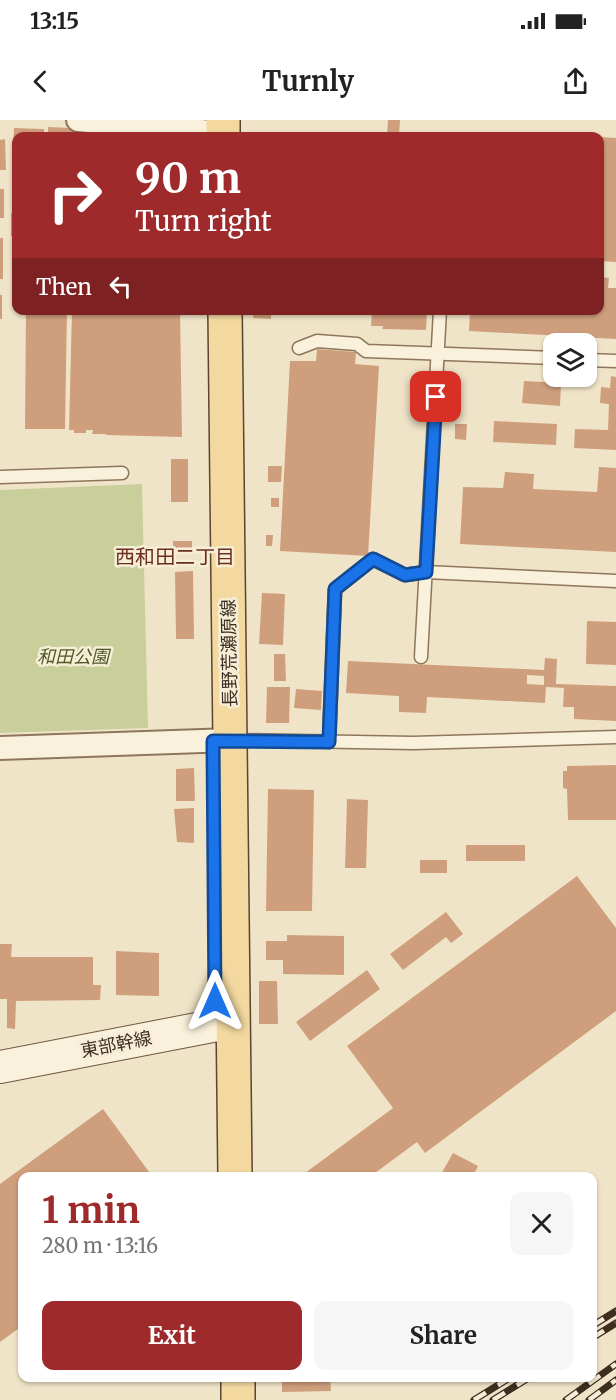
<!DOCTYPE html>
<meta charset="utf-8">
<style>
:root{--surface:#fff;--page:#f6f6f6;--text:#222;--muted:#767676;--accent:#9e2a2b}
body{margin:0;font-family:Merriweather,"Noto Sans JP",serif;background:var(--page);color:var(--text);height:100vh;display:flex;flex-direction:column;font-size:22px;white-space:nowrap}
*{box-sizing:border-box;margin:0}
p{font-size:20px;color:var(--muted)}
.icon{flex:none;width:33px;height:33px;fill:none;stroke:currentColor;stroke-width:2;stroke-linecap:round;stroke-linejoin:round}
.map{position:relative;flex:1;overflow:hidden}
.panel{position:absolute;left:18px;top:1052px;width:579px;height:210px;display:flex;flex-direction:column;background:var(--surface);border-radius:12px;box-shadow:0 2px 4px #0004}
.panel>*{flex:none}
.hud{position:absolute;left:12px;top:12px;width:592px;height:183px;border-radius:12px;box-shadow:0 2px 4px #0004;background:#9e2a2b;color:#fff;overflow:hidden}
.buttons{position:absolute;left:543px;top:213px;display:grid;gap:12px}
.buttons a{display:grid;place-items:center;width:54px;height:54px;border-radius:12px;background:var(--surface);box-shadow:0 2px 4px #0004;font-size:30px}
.pin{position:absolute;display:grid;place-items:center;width:51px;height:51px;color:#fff;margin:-26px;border-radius:12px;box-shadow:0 3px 9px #0006}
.me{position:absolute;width:66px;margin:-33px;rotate:0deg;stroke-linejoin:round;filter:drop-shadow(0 0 4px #0008)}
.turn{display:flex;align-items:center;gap:21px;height:126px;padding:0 24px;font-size:27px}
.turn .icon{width:78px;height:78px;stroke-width:2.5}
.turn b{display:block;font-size:42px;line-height:51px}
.then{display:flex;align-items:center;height:57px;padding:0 24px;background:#0003;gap:12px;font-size:22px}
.round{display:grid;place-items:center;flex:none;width:63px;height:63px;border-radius:12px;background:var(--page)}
.summary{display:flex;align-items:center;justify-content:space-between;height:102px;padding:0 24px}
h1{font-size:36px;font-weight:700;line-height:45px;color:var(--accent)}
.primary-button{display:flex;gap:12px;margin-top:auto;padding:12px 24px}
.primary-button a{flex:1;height:69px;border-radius:12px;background:var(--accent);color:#fff;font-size:24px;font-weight:700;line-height:69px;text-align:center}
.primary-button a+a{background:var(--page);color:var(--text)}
.status{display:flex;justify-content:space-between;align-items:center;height:42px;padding:0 30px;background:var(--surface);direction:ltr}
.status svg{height:16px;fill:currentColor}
header{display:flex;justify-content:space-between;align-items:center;height:78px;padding:0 24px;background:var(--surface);font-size:27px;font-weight:700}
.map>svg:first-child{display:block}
.green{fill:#c9cf9b}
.building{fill:#cf9f7d;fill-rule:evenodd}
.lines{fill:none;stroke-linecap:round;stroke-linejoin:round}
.lane-casing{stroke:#8d765c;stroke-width:15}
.street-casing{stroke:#8d765c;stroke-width:26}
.secondary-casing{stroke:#6f573f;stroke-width:34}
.primary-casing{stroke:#5b4430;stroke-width:36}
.lane{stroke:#faf1dc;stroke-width:12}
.street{stroke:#faf1dc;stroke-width:22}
.secondary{stroke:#faf1dc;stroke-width:32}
.primary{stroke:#f3d9a0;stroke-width:33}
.rail-casing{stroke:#3d2e20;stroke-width:7}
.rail{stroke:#f7eed8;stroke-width:4.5;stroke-dasharray:14;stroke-linecap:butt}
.route-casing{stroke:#114b97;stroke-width:15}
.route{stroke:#1a73e8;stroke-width:10}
.labels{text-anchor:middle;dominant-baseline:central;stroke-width:5;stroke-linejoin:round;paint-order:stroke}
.street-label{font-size:18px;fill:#3d2e20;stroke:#f7eed8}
.park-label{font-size:18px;font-style:italic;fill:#4d5a26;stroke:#f7eed8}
.neighbourhood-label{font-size:20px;fill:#6b2e1e;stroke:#f7eed8}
</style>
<div class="status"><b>13:15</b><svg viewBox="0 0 49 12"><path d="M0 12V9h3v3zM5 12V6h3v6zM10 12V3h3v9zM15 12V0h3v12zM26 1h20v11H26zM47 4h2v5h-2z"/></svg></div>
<header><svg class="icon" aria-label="back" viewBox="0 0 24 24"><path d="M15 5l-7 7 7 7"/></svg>Turnly<svg class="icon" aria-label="share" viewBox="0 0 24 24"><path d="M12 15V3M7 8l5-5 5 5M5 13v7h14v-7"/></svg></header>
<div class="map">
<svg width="616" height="1280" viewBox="0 0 616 1280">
<rect width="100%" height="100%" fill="#f0e4c8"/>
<!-- green -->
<polygon class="green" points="142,364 148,608 0,613 0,370"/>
<!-- building -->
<g class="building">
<polygon points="388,0 400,0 399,16 387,16"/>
<polygon points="48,7 120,10 120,16 48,16"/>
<polygon points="14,8 44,9 44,16 16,16 16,66 12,66"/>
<polygon points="600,17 616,18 616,142 600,141"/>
<polygon points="5,19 6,50 0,50 0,20"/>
<rect x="0" y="69" width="4" height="29"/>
<rect x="11" y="93" width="5" height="23"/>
<rect x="0" y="118" width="3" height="41"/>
<polygon points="600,157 609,158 608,168 616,168 616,219 469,211 470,190 600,190"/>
<rect x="0" y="175" width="2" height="24"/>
<polygon points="26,190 67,190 65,309 25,309"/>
<polygon points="72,190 180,190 182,317 106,315 106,314 92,314 93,310 86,310 86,313 74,313 74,310 69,310"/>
<polygon points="254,190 271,190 271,199 253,198"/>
<polygon points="372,190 427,190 426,210 382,209 383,206 371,206"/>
<polygon points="317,229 356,232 355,244 379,246 368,436 280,431 290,241 316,241"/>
<polygon points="611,256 616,257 616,330 574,328 575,309 608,310 609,284 600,283 601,267 610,268"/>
<polygon points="524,261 561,263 560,286 522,283"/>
<polygon points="494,301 557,304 556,325 493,322"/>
<polygon points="455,304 467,304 466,320 455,319"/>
<rect x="171" y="339" width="17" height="43"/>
<polygon points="268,346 282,346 281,362 268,362"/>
<polygon points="599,347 616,348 616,432 460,424 463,367 503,368 505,352 534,354 533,369 597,372"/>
<rect x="271" y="378" width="8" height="9"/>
<polygon points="266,415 273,415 272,426 266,426"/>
<polygon points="173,421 192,421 192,431 173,432"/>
<polygon points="193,451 194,519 176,519 175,452"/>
<polygon points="262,473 285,474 283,525 259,524"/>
<polygon points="587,501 616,502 616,545 586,544"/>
<polygon points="274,534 285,534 286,561 274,561"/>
<path d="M545,538L557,539L556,564L616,566V601L574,599V587H563L564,568L546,567L545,583L427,577L426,593L399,592V576L346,573L348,541L544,550ZM527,555L544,556V565L527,564Z"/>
<polygon points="267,567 290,567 289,603 266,603"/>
<polygon points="296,569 322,571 321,590 294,588"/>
<polygon points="616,645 616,700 568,700 567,669 563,668 563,651 567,651 567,646"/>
<polygon points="194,648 195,681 176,681 176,649"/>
<polygon points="268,669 314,670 312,791 266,791"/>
<polygon points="347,679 368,680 366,748 345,748"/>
<polygon points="194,688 194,723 177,722 174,689"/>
<rect x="466" y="725" width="59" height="16"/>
<rect x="420" y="740" width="27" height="13"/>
<polygon points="577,756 616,808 616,891 425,1033 417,1022 371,1056 301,1056 393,988 347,926"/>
<polygon points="446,792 463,814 451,823 446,817 403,850 390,834"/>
<polygon points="287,815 344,816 344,855 283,854 283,840 266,840 266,821 287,821"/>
<polygon points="0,824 12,824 11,837 93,837 93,865 101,865 100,880 16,881 15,909 7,908 7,879 0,879"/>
<polygon points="116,831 159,833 159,876 116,875"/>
<polygon points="367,850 380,869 310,921 296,902"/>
<polygon points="259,861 277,861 278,904 259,904"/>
<polygon points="103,989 152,1056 22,1056 22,1206 0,1222 0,1064"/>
<polygon points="453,1033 478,1046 473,1056 440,1056"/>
<polygon points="282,1257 330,1257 331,1271 282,1272"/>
</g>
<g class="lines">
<defs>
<g id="lane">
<polyline points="299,228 317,221 357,224 366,231 554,238"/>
<polyline points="586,240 616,241"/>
<polyline points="0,357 122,353"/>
<polyline points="421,537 440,190"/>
<polyline points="232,620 413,623 616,617"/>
<polyline points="329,622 335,469 373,439 405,455 426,452 616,461"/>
</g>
<g id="street">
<polyline points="78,0 223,13"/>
<polyline points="0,628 231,620"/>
</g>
<polyline id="secondary" points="0,947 233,902"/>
<g id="primary">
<polyline points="223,16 223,0"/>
<polyline points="225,190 235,1056"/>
<polyline points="238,1257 238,1280"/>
</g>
</defs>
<!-- lane casing -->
<use href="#lane" class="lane-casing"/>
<!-- street casing -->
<use href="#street" class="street-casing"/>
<!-- secondary casing -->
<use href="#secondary" class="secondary-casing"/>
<!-- primary casing -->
<use href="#primary" class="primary-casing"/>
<!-- lane -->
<use href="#lane" class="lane"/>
<!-- street -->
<use href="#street" class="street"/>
<!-- secondary -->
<use href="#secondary" class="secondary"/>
<!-- primary -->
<use href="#primary" class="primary"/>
<defs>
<g id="rail">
<polyline points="592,1206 616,1191"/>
<polyline points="592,1218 616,1203"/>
<polyline points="474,1280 511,1257"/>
<polyline points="493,1280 530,1257"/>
<polyline points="566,1280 616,1244"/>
<polyline points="589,1280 616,1260"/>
</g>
</defs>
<!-- rail casing -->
<use href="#rail" class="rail-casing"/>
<!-- rail -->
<use href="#rail" class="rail"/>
</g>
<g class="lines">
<defs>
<polyline id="route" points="215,881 213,621 329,622 335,469 373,439 405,455 426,452 436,277"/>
</defs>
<!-- route casing -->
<use href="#route" class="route-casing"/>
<!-- route -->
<use href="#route" class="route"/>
</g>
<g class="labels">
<!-- street labels -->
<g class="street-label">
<text transform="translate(229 533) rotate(-91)">長野荒瀬原線</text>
<text transform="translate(116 924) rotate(-11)">東部幹線</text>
</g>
<!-- park labels -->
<g class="park-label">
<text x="73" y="536">和田公園</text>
</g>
<!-- neighbourhood labels -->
<g class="neighbourhood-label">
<text x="175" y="436">西和田二丁目</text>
</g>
</g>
</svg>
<div class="buttons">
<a><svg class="icon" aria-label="layers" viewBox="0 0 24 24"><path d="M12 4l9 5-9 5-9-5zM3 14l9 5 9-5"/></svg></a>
</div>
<div class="pin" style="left:436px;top:277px;background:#d93025"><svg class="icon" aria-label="arrive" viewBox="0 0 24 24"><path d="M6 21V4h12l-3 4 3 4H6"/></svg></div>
<svg class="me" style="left:215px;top:881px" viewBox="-20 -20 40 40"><path d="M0-17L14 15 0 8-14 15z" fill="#1a73e8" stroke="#fff" stroke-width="4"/></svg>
<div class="hud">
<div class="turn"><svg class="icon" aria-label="right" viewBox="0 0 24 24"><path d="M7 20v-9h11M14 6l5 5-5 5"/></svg><div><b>90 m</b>Turn right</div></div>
<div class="then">Then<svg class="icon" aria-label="left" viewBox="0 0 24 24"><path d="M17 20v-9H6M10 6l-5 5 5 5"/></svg></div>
</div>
<section class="panel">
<div class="summary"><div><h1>1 min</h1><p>280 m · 13:16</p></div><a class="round"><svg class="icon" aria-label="close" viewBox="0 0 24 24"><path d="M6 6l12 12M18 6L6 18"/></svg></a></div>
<div class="primary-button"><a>Exit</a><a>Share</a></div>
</section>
</div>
